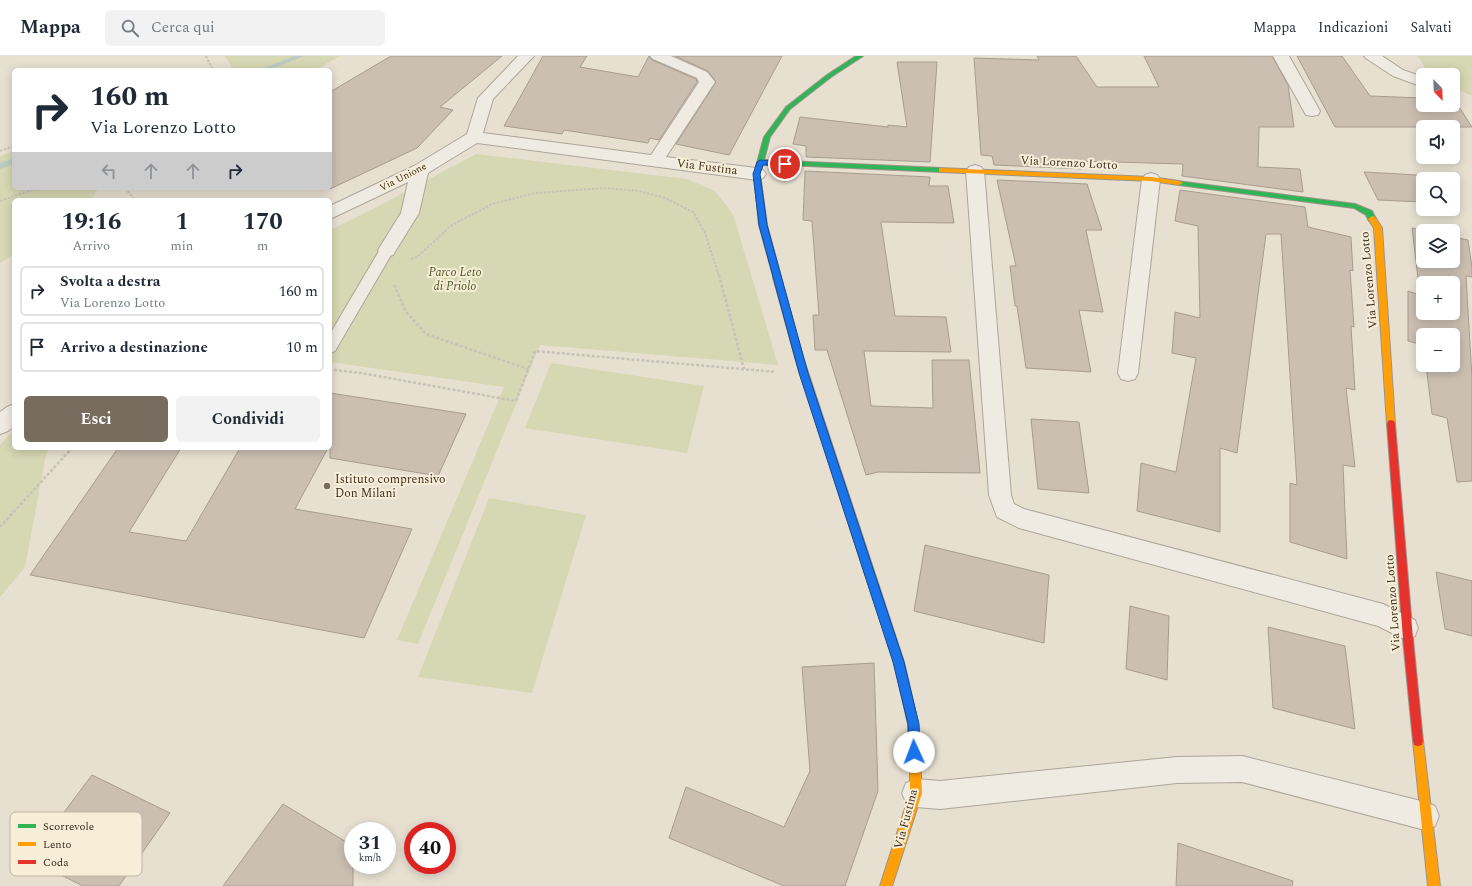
<!DOCTYPE html>
<html lang="it">
<meta charset="utf-8">
<style>
:root{--surface:#fff;--page:#f2f2f3;--text:#1f2937;--muted:#747a83;--line:#e0e1e3;--accent:#786c5e}
body{margin:0;font-family:Spectral,serif;background:var(--page);color:var(--text);height:100vh;display:flex;flex-direction:column;font-size:15px;white-space:nowrap}
*{box-sizing:border-box;margin:0}
p{font-size:13px;color:var(--muted)}
.icon{flex:none;width:22px;height:22px;fill:none;stroke:currentColor;stroke-width:2;stroke-linecap:round;stroke-linejoin:round}
.map{position:relative;flex:1;overflow:hidden}
.sheet{position:absolute;left:12px;top:142px;width:320px;height:252px;display:flex;flex-direction:column;background:var(--surface);border-radius:6px;box-shadow:0 2px 10px #0003}
.sheet>*{flex:none}
.top-card{position:absolute;left:12px;top:12px;width:320px;height:122px;border-radius:6px;box-shadow:0 2px 10px #0003;background:#fff;color:var(--text);overflow:hidden}
.needle{width:26px;rotate:157deg}
.buttons{position:absolute;left:1416px;top:12px;display:grid;gap:8px}
.buttons a{display:grid;place-items:center;width:44px;height:44px;border-radius:6px;background:var(--surface);box-shadow:0 2px 10px #0003;font-size:20px}
.speed{position:absolute;left:344px;top:766px;display:flex;gap:8px;font-size:20px;font-weight:700;text-align:center}
.speed>*{display:grid;place-content:center;width:52px;height:52px;border-radius:50%;background:var(--surface);box-shadow:0 2px 10px #0003;line-height:1}
.speed small{font-size:10px;font-weight:400}
.speed .limit{border:6px solid #d22;background:#fff;color:#111}
.pin{position:absolute;display:grid;place-items:center;width:34px;height:34px;color:#fff;margin:-17px;border:2px solid #fff;border-radius:50%;box-shadow:0 1px 4px #0007}
.me{position:absolute;width:44px;margin:-22px;rotate:358deg;stroke-linejoin:round;filter:drop-shadow(0 0 3px #0008)}
.turn{display:flex;align-items:center;gap:14px;height:84px;padding:0 12px;font-size:18px}
.turn .icon{width:52px;height:52px;stroke-width:2.5}
.turn b{display:block;font-size:28px;line-height:34px}
.lanes{display:flex;align-items:center;height:38px;padding:0 12px;background:#0003;justify-content:center;gap:20px;direction:ltr}
.lanes .off{opacity:.35}
.eta{display:flex;justify-content:space-evenly;align-items:center;height:68px;text-align:center}
.eta b{font-size:24px;font-weight:700;line-height:28px}
.primary-button{display:flex;gap:8px;margin-top:auto;padding:8px 12px}
.primary-button a{flex:1;height:46px;border-radius:6px;background:var(--accent);color:#fff;font-size:16px;font-weight:700;line-height:46px;text-align:center}
.primary-button a+a{background:var(--page);color:var(--text)}
ul{padding:0;list-style:none}
li{display:flex;align-items:center;gap:12px;height:50px;margin:0 8px 6px;padding:0 4px;border:2px solid var(--line);border-radius:6px}
li div{flex:1}
li b{display:block;font-size:15px}
li em{font-style:normal}
header{display:flex;align-items:center;gap:24px;box-sizing:border-box;height:56px;padding:0 20px;background:var(--surface);border-bottom:1px solid var(--line)}
header strong{font-size:19px}
nav{display:flex;gap:22px;margin-inline-start:auto;font-size:14px}
.search{width:280px;height:36px;background:var(--page);display:flex;align-items:center;gap:10px;box-sizing:border-box;padding:0 14px;border-radius:6px;color:var(--muted);font-size:15px}
.map>svg:first-child{display:block}
.green{fill:#d6d7b3}
.lines{fill:none;stroke-linecap:round;stroke-linejoin:round}
.stream{fill:#bcccc2;fill-rule:evenodd}
.building{fill:#cbbfb2;stroke:#a89c90;fill-rule:evenodd}
.lane-casing{stroke:#ada599;stroke-width:2}
.street-casing{stroke:#ada599;stroke-width:2}
.fast-casing{stroke:#9c958a;stroke-width:2}
.slow-casing{stroke:#9c958a;stroke-width:2}
.jam-casing{stroke:#9c958a;stroke-width:2}
.path-far1{stroke:#c8c2b9;stroke-width:2;stroke-dasharray:2.5 1.5;stroke-linecap:butt}
.path{stroke:#c8c2b9;stroke-width:2.5;stroke-dasharray:3 2;stroke-linecap:butt}
.lane{fill:#efebe3;fill-rule:evenodd}
.street{fill:#efebe3;fill-rule:evenodd}
.fast{fill:#30b455;fill-rule:evenodd}
.slow{fill:#ff9f0a;fill-rule:evenodd}
.jam{fill:#e5322d;fill-rule:evenodd}
.route{fill:#1a73e8;stroke:#114b97}
.poi-dot{fill:#786c5e;stroke:#f7eed8;stroke-width:1.5}
.labels{text-anchor:middle;dominant-baseline:central;stroke-width:4;stroke-linejoin:round;paint-order:stroke}
.far-street-label{font-size:10px;fill:#3d2e20;stroke:#f7eed8}
.street-label{font-size:12px;fill:#3d2e20;stroke:#f7eed8}
.park-label{font-size:12px;font-style:italic;fill:#4d5a26;stroke:#f7eed8}
.poi-label{font-size:12px;fill:#3d2e20;stroke:#f7eed8;text-anchor:start}
.key{fill:#f7eed8;stroke:#bfb4a1;stroke-width:1}
.key-label{font-size:11px;fill:#3d2e20}
</style>
<header>
<strong>Mappa</strong>
<div class="search"><svg class="icon" aria-label="search" viewBox="0 0 24 24"><circle cx="10" cy="10" r="6"/><path d="M15 15l6 6"/></svg>Cerca qui</div>
<nav><a>Mappa</a><a>Indicazioni</a><a>Salvati</a></nav>
</header>
<div class="map">
<svg width="1472" height="830" viewBox="0 0 1472 830">
<rect width="100%" height="100%" fill="#e7e0d1"/>
<!-- green -->
<g class="green">
<polygon points="225,0 340,0 315,14 227,14 232,11"/>
<polygon points="1418,0 1472,0 1472,40 1453,31 1453,19 1429,19"/>
<polygon points="14,95 14,132 98,132 94,140 88,144 14,144 14,198 0,207 0,100"/>
<polygon points="476,98 687,123 715,135 733,158 778,309 540,289 418,588 397,584 504,331 330,306 330,174 369,155"/>
<polygon points="551,307 704,330 687,397 525,372"/>
<polygon points="14,374 14,392 49,392 46,399 25,511 0,541 0,389"/>
<polygon points="489,442 586,459 532,637 418,621"/>
</g>
<g class="lines">
<!-- stream -->
<g class="stream">
<polygon points="294,0 304,0 269,14 259,14"/>
<polygon points="14,102 14,108 0,113 0,107"/>
</g>
</g>
<!-- building -->
<g class="building">
<polygon points="391,0 502,0 440,51 453,54 417,92 330,133 330,36"/>
<polygon points="543,0 587,0 580,11 638,21 649,0 652,4 696,23 697,26 659,84 650,82 648,87 564,74 562,78 504,70"/>
<polygon points="675,0 782,0 729,99 676,88 716,26 708,15"/>
<polygon points="1037,0 1076,0 1097,31 1159,31 1144,0 1272,0 1288,29 1294,71 1259,71 1258,111 1300,113 1303,136 1182,120 1183,108 1080,105 1083,113 994,109 992,100 981,99 974,2 1039,4"/>
<polygon points="1297,0 1342,0 1370,40 1423,42 1423,49 1453,49 1453,43 1454,43 1472,71 1335,71"/>
<polygon points="897,6 937,6 930,106 806,101 806,90 793,88 800,61 888,71 888,69 907,71"/>
<polygon points="805,115 930,121 929,130 948,130 954,167 881,166 895,260 946,261 951,296 864,295 871,350 933,352 932,304 969,304 980,417 878,416 866,419 827,294 815,294 813,259 819,259 812,165 803,164"/>
<polygon points="1364,116 1417,119 1423,129 1423,146 1378,144"/>
<polygon points="997,124 1087,128 1102,174 1086,174 1103,256 1079,254 1091,316 1026,312 1017,250 1015,250 1010,210 1016,210"/>
<polygon points="1180,134 1305,151 1308,171 1351,181 1353,215 1350,214 1354,271 1351,270 1355,334 1346,332 1355,411 1343,409 1347,503 1290,486 1290,427 1297,429 1281,178 1266,178 1237,397 1220,392 1220,476 1137,455 1141,407 1176,416 1196,302 1172,297 1175,256 1200,262 1198,170 1175,165"/>
<path d="M1412,172L1425,175H1423V205H1453V181L1468,184L1472,211V221L1466,220L1472,322V425L1457,426L1447,362L1432,358L1426,309H1453V279H1423V289L1408,285V235L1420,239ZM1423,227H1453V257H1423Z"/>
<polygon points="330,337 466,358 438,420 330,402"/>
<polygon points="1031,363 1079,366 1089,437 1038,433"/>
<polygon points="118,392 181,392 129,476 186,485 240,392 328,392 295,453 412,473 364,582 30,519"/>
<polygon points="925,489 1049,519 1044,587 914,555"/>
<polygon points="1436,516 1472,525 1472,580 1445,573"/>
<polygon points="1130,550 1169,560 1167,624 1126,613"/>
<polygon points="1268,571 1345,590 1355,673 1273,652"/>
<polygon points="874,607 878,735 845,830 784,830 669,782 686,731 784,771 810,715 802,611"/>
<polygon points="92,719 170,757 119,830 83,830 29,803"/>
<polygon points="283,748 353,790 353,830 223,830"/>
<polygon points="1178,787 1293,825 1292,830 1176,830"/>
</g>
<g class="lines">
<defs>
<polygon id="lane" points="387,189 392,190 394,194 335,295 330,297 330,278 382,190"/>
<g id="street">
<polygon points="518,0 534,0 493,43 483,77 651,99 699,26 697,22 653,3 650,0 671,0 707,16 715,26 666,101 757,112 763,114 766,118 763,122 757,124 477,87 428,117 419,157 393,199 387,201 381,199 378,194 401,157 408,126 330,163 330,150 414,110 467,78 478,42"/>
<polygon points="1273,0 1289,0 1320,55 1318,59 1312,60 1306,59"/>
<polygon points="1364,0 1382,0 1403,14 1423,21 1423,31 1393,20 1367,3"/>
<polygon points="975,109 981,111 984,115 1011,439 1014,448 1024,453 1383,548 1415,564 1418,572 1415,580 1406,584 1378,570 1019,472 997,461 989,439 966,115 969,111"/>
<polygon points="1151,117 1157,119 1160,123 1138,317 1135,323 1128,325 1121,323 1118,317 1142,123 1145,119"/>
<polygon points="14,348 14,370 8,375 0,378 0,356 7,351"/>
<polygon points="1242,700 1425,746 1435,750 1439,760 1435,770 1425,774 1242,726 1177,727 940,753 916,751 906,747 902,737 906,727 916,723 940,725 1177,701"/>
</g>
<g id="fast">
<polygon points="856,0 863,0 831,21 790,53 770,81 764,104 941,112 944,114 941,116 763,108 760,118 767,169 781,221 777,224 774,223 759,169 754,118 764,81 786,51 827,19"/>
<polygon points="1177,125 1355,148 1372,155 1376,163 1375,165 1369,165 1366,159 1354,152 1179,129 1175,127"/>
</g>
<g id="slow">
<polygon points="939,112 1151,121 1179,125 1183,127 1179,129 1151,125 941,116 939,116"/>
<polygon points="1372,160 1375,161 1382,172 1395,368 1394,371 1388,371 1387,368 1374,172 1368,163"/>
<polygon points="777,218 781,221 803,301 879,530 877,533 874,535 871,533 869,530 795,301 773,221"/>
<polygon points="1418,680 1422,681 1423,685 1440,830 1428,830 1413,685 1414,681"/>
<polygon points="915,698 919,699 920,703 922,737 892,830 880,830 910,737 910,703 911,699"/>
</g>
<g id="jam">
<polygon points="1391,364 1394,365 1395,368 1413,583 1423,685 1422,689 1418,690 1414,689 1413,685 1403,583 1387,368 1388,365"/>
<polygon points="874,525 877,527 879,530 904,606 918,668 920,703 919,707 915,708 911,707 910,703 908,668 894,606 869,530 871,527"/>
</g>
</defs>
<!-- lane casing -->
<use href="#lane" class="lane-casing"/>
<!-- street casing -->
<use href="#street" class="street-casing"/>
<!-- fast casing -->
<use href="#fast" class="fast-casing"/>
<!-- slow casing -->
<use href="#slow" class="slow-casing"/>
<!-- jam casing -->
<use href="#jam" class="jam-casing"/>
<!-- path-far1 -->
<g class="path-far1">
<polyline points="206,0 213,14"/>
<polyline points="0,95 14,90"/>
<polyline points="125,132 135,144"/>
<polyline points="0,145 38,132"/>
<polyline points="411,203 417,201 452,169 492,148 535,137 605,132 639,135 665,142 693,156 705,177 719,220"/>
</g>
<!-- path -->
<g class="path">
<polyline points="719,219 744,313"/>
<polyline points="394,229 406,256 426,278 528,313"/>
<polyline points="334,314 361,317 516,345 535,295 776,316"/>
<polyline points="0,471 72,392"/>
</g>
<!-- lane -->
<use href="#lane" class="lane"/>
<!-- street -->
<use href="#street" class="street"/>
<!-- fast -->
<use href="#fast" class="fast"/>
<!-- slow -->
<use href="#slow" class="slow"/>
<!-- jam -->
<use href="#jam" class="jam"/>
</g>
<!-- route -->
<polygon class="route" points="760,104 785,105 788,108 785,110 763,109 760,118 767,169 808,317 904,606 919,668 920,696 918,700 914,701 911,700 909,696 908,668 893,606 799,317 759,169 753,118 757,106"/>
<!-- markers -->
<circle class="poi-dot" cx="327" cy="430" r="4"/>
<g class="labels">
<!-- far-street labels -->
<g class="far-street-label">
<text transform="translate(403 121) rotate(-27)">Via Unione</text>
</g>
<!-- street labels -->
<g class="street-label">
<text transform="translate(1069 107) rotate(3)">Via Lorenzo Lotto</text>
<text transform="translate(707 111) rotate(7)">Via Fustina</text>
<text transform="translate(1369 224) rotate(-95)">Via Lorenzo Lotto</text>
<text transform="translate(1393 547) rotate(-94)">Via Lorenzo Lotto</text>
<text transform="translate(906 763) rotate(-75)">Via Fustina</text>
</g>
<!-- park labels -->
<g class="park-label">
<text x="455" y="216">Parco Leto<tspan x="455" dy="14">di Priolo</tspan></text>
</g>
<!-- poi labels -->
<g class="poi-label">
<text x="335" y="423">Istituto comprensivo<tspan x="335" dy="14">Don Milani</tspan></text>
</g>
</g>
<!-- legend -->
<rect x="10" y="756" width="132" height="64" rx="6" class="key"/>
<rect x="18" y="768" width="18" height="4" fill="#30b455"/>
<rect x="18" y="786" width="18" height="4" fill="#ff9f0a"/>
<rect x="18" y="804" width="18" height="4" fill="#e5322d"/>
<g class="key-label">
<text x="43" y="774">Scorrevole</text>
<text x="43" y="792">Lento</text>
<text x="43" y="810">Coda</text>
</g>
</svg>
<div class="buttons">
<a><svg class="needle" viewBox="-14 -14 28 28"><path d="M0-13l5 13h-10z" fill="#e53935"/><path d="M0 13l5-13h-10z" fill="#747a83"/></svg></a>
<a><svg class="icon" aria-label="sound" viewBox="0 0 24 24"><path d="M4 9h4l5-4v14l-5-4H4zM17 9q2 3 0 6"/></svg></a>
<a><svg class="icon" aria-label="search" viewBox="0 0 24 24"><circle cx="10" cy="10" r="6"/><path d="M15 15l6 6"/></svg></a>
<a><svg class="icon" aria-label="layers" viewBox="0 0 24 24"><path d="M12 4l9 5-9 5-9-5zM3 14l9 5 9-5"/></svg></a>
<a>+</a>
<a>−</a>
</div>
<div class="speed"><div>31<small>km/h</small></div><div class="limit">40</div></div>
<div class="pin" style="left:785px;top:108px;background:#d93025"><svg class="icon" aria-label="arrive" viewBox="0 0 24 24"><path d="M6 21V4h12l-3 4 3 4H6"/></svg></div>
<svg class="me" style="left:914px;top:696px" viewBox="-20 -20 40 40"><circle r="19" fill="#fff"/><path d="M0-13L10 11 0 6-10 11z" fill="#1a73e8"/></svg>
<div class="top-card">
<div class="turn"><svg class="icon" aria-label="right" viewBox="0 0 24 24"><path d="M7 20v-9h11M14 6l5 5-5 5"/></svg><div><b>160 m</b>Via Lorenzo Lotto</div></div>
<div class="lanes"><svg class="icon off" aria-label="left" viewBox="0 0 24 24"><path d="M17 20v-9H6M10 6l-5 5 5 5"/></svg><svg class="icon off" aria-label="ahead" viewBox="0 0 24 24"><path d="M12 20V5M6 11l6-6 6 6"/></svg><svg class="icon off" aria-label="ahead" viewBox="0 0 24 24"><path d="M12 20V5M6 11l6-6 6 6"/></svg><svg class="icon" aria-label="right" viewBox="0 0 24 24"><path d="M7 20v-9h11M14 6l5 5-5 5"/></svg></div>
</div>
<section class="sheet">
<div class="eta">
<div><b>19:16</b><p>Arrivo</p></div>
<div><b>1</b><p>min</p></div>
<div><b>170</b><p>m</p></div>
</div>
<ul>
<li><svg class="icon" aria-label="right" viewBox="0 0 24 24"><path d="M7 20v-9h11M14 6l5 5-5 5"/></svg><div><b>Svolta a destra</b><p>Via Lorenzo Lotto</p></div><em>160 m</em></li>
<li><svg class="icon" aria-label="arrive" viewBox="0 0 24 24"><path d="M6 21V4h12l-3 4 3 4H6"/></svg><div><b>Arrivo a destinazione</b></div><em>10 m</em></li>
</ul>
<div class="primary-button"><a>Esci</a><a>Condividi</a></div>
</section>
</div>
